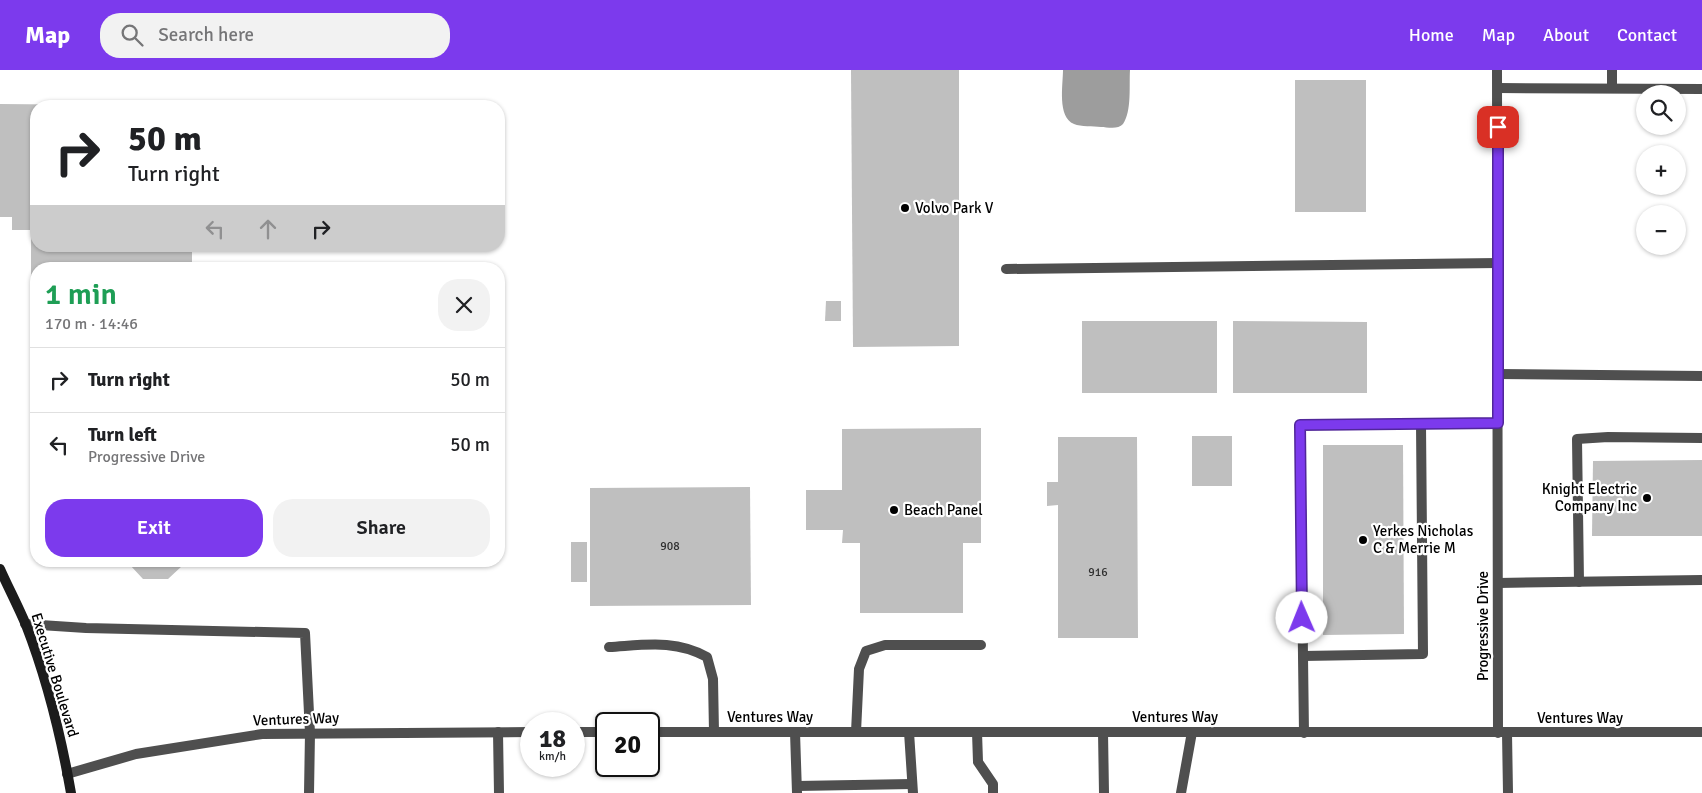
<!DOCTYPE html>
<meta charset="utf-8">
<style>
:root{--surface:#fff;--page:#f2f2f2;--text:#202124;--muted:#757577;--line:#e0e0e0;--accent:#7c3aed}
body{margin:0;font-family:Signika,sans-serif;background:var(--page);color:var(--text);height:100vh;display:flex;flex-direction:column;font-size:19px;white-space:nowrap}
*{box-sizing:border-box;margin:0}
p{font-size:16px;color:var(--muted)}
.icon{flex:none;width:28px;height:28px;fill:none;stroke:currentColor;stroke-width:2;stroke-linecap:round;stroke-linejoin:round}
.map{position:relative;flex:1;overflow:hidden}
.panel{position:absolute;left:30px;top:192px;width:475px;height:305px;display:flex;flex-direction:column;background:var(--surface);border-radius:20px;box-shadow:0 1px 4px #0004}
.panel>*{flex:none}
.top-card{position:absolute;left:30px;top:30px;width:475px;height:152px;border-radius:20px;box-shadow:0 1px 4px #0004;background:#fff;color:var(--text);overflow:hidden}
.tools{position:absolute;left:1636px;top:15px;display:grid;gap:10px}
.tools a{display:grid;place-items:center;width:50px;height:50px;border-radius:50%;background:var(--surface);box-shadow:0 1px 4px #0004;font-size:25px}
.speed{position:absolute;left:520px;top:642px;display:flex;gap:10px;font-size:25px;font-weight:700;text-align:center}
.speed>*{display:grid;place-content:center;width:65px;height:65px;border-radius:50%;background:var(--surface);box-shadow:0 1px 4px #0004;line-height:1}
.speed small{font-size:12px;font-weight:400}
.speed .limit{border:2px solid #111;border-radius:8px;background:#fff;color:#111}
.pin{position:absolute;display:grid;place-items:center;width:42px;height:42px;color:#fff;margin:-21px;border-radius:10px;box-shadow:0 2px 8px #0006}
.me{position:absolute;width:55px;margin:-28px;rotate:359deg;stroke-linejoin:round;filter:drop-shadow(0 0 4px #0008)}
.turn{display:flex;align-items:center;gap:18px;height:105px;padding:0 15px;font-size:22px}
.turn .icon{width:65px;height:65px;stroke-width:2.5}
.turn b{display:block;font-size:35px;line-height:42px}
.lanes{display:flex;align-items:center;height:48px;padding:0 15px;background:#0003;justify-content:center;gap:25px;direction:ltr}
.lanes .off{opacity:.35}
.round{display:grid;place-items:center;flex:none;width:52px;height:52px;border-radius:20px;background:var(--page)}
.summary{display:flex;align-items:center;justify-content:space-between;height:85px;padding:0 15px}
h1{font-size:30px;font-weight:600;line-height:38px;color:#1e9e55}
.button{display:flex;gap:10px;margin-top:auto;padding:10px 15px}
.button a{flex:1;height:58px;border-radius:20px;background:var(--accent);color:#fff;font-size:20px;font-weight:600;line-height:58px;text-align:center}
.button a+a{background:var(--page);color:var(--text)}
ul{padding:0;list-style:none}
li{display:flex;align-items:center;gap:15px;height:65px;padding:0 15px;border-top:1px solid var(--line)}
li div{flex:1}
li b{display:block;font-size:19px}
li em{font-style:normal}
header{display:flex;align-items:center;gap:30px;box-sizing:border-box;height:70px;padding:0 25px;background:var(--accent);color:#fff}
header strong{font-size:24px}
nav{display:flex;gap:28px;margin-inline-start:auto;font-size:18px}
.search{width:350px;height:45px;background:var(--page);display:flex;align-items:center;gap:12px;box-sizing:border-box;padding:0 18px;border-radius:20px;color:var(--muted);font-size:19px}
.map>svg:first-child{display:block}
.water{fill:#9d9d9d}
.building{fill:#bfbfbf}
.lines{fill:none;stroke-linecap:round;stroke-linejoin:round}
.lane{stroke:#4f4f4f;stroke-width:10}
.street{stroke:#4f4f4f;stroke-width:10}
.secondary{stroke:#1c1c1c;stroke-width:10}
.route-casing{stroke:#51269a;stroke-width:12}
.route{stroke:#7c3aed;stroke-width:9}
.poi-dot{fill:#000;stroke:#fff;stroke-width:2}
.labels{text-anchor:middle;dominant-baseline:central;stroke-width:4.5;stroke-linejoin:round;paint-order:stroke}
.number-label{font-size:12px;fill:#303030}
.poi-label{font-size:15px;fill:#000;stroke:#fff;text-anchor:start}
.street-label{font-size:15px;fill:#000;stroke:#fff}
</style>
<header>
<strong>Map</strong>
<div class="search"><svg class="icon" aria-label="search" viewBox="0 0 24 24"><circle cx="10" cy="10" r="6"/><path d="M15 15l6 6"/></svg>Search here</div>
<nav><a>Home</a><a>Map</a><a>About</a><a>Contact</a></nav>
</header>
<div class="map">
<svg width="1702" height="723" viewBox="0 0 1702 723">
<rect width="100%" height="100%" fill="#fff"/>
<!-- water -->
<path class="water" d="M1063,0H1130C1129,15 1132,41 1123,54C1118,60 1107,57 1101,57C1093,56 1081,57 1074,54C1057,47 1063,15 1063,0Z"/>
<!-- building -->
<g class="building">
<polygon points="851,0 959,0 959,276 853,277"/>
<rect x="1295" y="10" width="71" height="132"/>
<polygon points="0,34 111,35 36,36 36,176 192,176 192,199 36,199 36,222 31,222 31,160 12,160 12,147 0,147"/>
<polygon points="826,231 841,231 841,251 825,251"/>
<rect x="1082" y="251" width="135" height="72"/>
<polygon points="1233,251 1367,252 1367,323 1233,323"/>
<polygon points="981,358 981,473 963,473 963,543 860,543 860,473 842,473 843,460 806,460 806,420 842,420 842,359"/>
<rect x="1192" y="366" width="40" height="50"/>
<polygon points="1058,367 1137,367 1138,568 1058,568 1058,435 1047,436 1047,412 1058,412"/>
<polygon points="1323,375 1403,375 1404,564 1323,565"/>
<polygon points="1702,390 1702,466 1592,466 1593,391"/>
<polygon points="750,417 751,535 590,536 590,418"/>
<rect x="571" y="472" width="16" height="40"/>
<polygon points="119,491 272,491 272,496 182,496 168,509 143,509 130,495 120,495"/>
</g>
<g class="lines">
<!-- lane -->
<g class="lane">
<polyline points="1498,18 1702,19"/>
<polyline points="1612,18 1612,0"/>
<polyline points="1006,199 1498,193"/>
<polyline points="1498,304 1702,306"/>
<polyline points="1579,512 1577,369 1608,367 1702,368"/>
<polyline points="1498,513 1702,510"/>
<polyline points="25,554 86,558 305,563 310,663 309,723"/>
<path d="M609,577C644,575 675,569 707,587L713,609L714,662"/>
<polyline points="1303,586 1423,584 1421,354"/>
<polyline points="498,662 499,723"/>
<polyline points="795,662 797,723"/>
<polyline points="856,662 859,599 866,581 885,575 981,575"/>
<polyline points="909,662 913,723"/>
<polyline points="977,662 978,692 993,714 993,723"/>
<polyline points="1103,662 1104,723"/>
<polyline points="1304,663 1300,355 1498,353"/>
<polyline points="1507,663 1508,723"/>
<polyline points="797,716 912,714"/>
<polyline points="1181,723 1192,662"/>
</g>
<!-- street -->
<g class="street">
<polyline points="1497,0 1498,663"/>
<polyline points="574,662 606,662"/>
<polyline points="649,662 1702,662"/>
<polyline points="67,704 136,684 262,664 531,662"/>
</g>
<!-- secondary -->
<path class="secondary" d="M0,499C8,517 18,536 26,555C47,609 61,666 71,723"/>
</g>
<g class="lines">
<defs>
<polyline id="route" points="1302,548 1300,355 1498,353 1498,57"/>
</defs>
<!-- route casing -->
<use href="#route" class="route-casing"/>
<!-- route -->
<use href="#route" class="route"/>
</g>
<!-- markers -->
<g class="poi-dot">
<circle cx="905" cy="138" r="5"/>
<circle cx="1647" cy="428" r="5"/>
<circle cx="894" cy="440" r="5"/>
<circle cx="1363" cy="470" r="5"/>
</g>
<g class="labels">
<!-- number labels -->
<g class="number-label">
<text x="670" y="476">908</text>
<text x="1098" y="502">916</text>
</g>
<!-- poi labels -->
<g class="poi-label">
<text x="915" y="138">Volvo Park V</text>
<text x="1637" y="419" text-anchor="end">Knight Electric<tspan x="1637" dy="17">Company Inc</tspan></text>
<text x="904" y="440">Beach Panel</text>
<text x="1373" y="461">Yerkes Nicholas<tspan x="1373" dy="17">C &amp; Merrie M</tspan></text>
</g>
<!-- street labels -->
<g class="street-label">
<text transform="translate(1483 556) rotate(-90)">Progressive Drive</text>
<text transform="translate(55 605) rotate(73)">Executive Boulevard</text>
<text x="770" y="647">Ventures Way</text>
<text x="1175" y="647">Ventures Way</text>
<text x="1580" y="648">Ventures Way</text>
<text transform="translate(296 649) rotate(-2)">Ventures Way</text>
</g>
</g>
</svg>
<div class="tools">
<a><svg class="icon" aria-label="search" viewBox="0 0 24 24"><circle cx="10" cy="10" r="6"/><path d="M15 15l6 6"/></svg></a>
<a>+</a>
<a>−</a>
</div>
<div class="speed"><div>18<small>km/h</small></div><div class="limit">20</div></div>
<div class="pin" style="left:1498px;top:57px;background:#d93025"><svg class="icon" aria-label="arrive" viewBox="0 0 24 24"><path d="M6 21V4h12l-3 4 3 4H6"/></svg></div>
<svg class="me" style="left:1302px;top:548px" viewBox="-20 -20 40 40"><circle r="19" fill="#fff"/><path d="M0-13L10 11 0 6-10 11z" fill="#7c3aed"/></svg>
<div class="top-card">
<div class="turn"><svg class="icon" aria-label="right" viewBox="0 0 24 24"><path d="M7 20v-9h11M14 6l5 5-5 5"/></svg><div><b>50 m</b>Turn right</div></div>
<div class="lanes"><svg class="icon off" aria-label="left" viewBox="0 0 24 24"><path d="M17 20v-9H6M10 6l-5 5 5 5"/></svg><svg class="icon off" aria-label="ahead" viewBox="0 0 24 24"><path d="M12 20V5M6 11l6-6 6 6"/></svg><svg class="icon" aria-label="right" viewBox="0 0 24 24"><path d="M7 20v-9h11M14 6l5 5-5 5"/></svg></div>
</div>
<section class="panel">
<div class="summary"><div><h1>1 min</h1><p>170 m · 14:46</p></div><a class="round"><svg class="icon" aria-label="close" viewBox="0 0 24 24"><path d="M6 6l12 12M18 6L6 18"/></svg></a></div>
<ul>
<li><svg class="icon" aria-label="right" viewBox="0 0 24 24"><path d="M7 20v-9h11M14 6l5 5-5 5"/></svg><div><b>Turn right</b></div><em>50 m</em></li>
<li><svg class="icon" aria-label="left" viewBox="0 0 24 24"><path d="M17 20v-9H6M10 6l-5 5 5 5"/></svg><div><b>Turn left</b><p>Progressive Drive</p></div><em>50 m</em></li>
</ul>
<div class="button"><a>Exit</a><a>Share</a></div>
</section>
</div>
